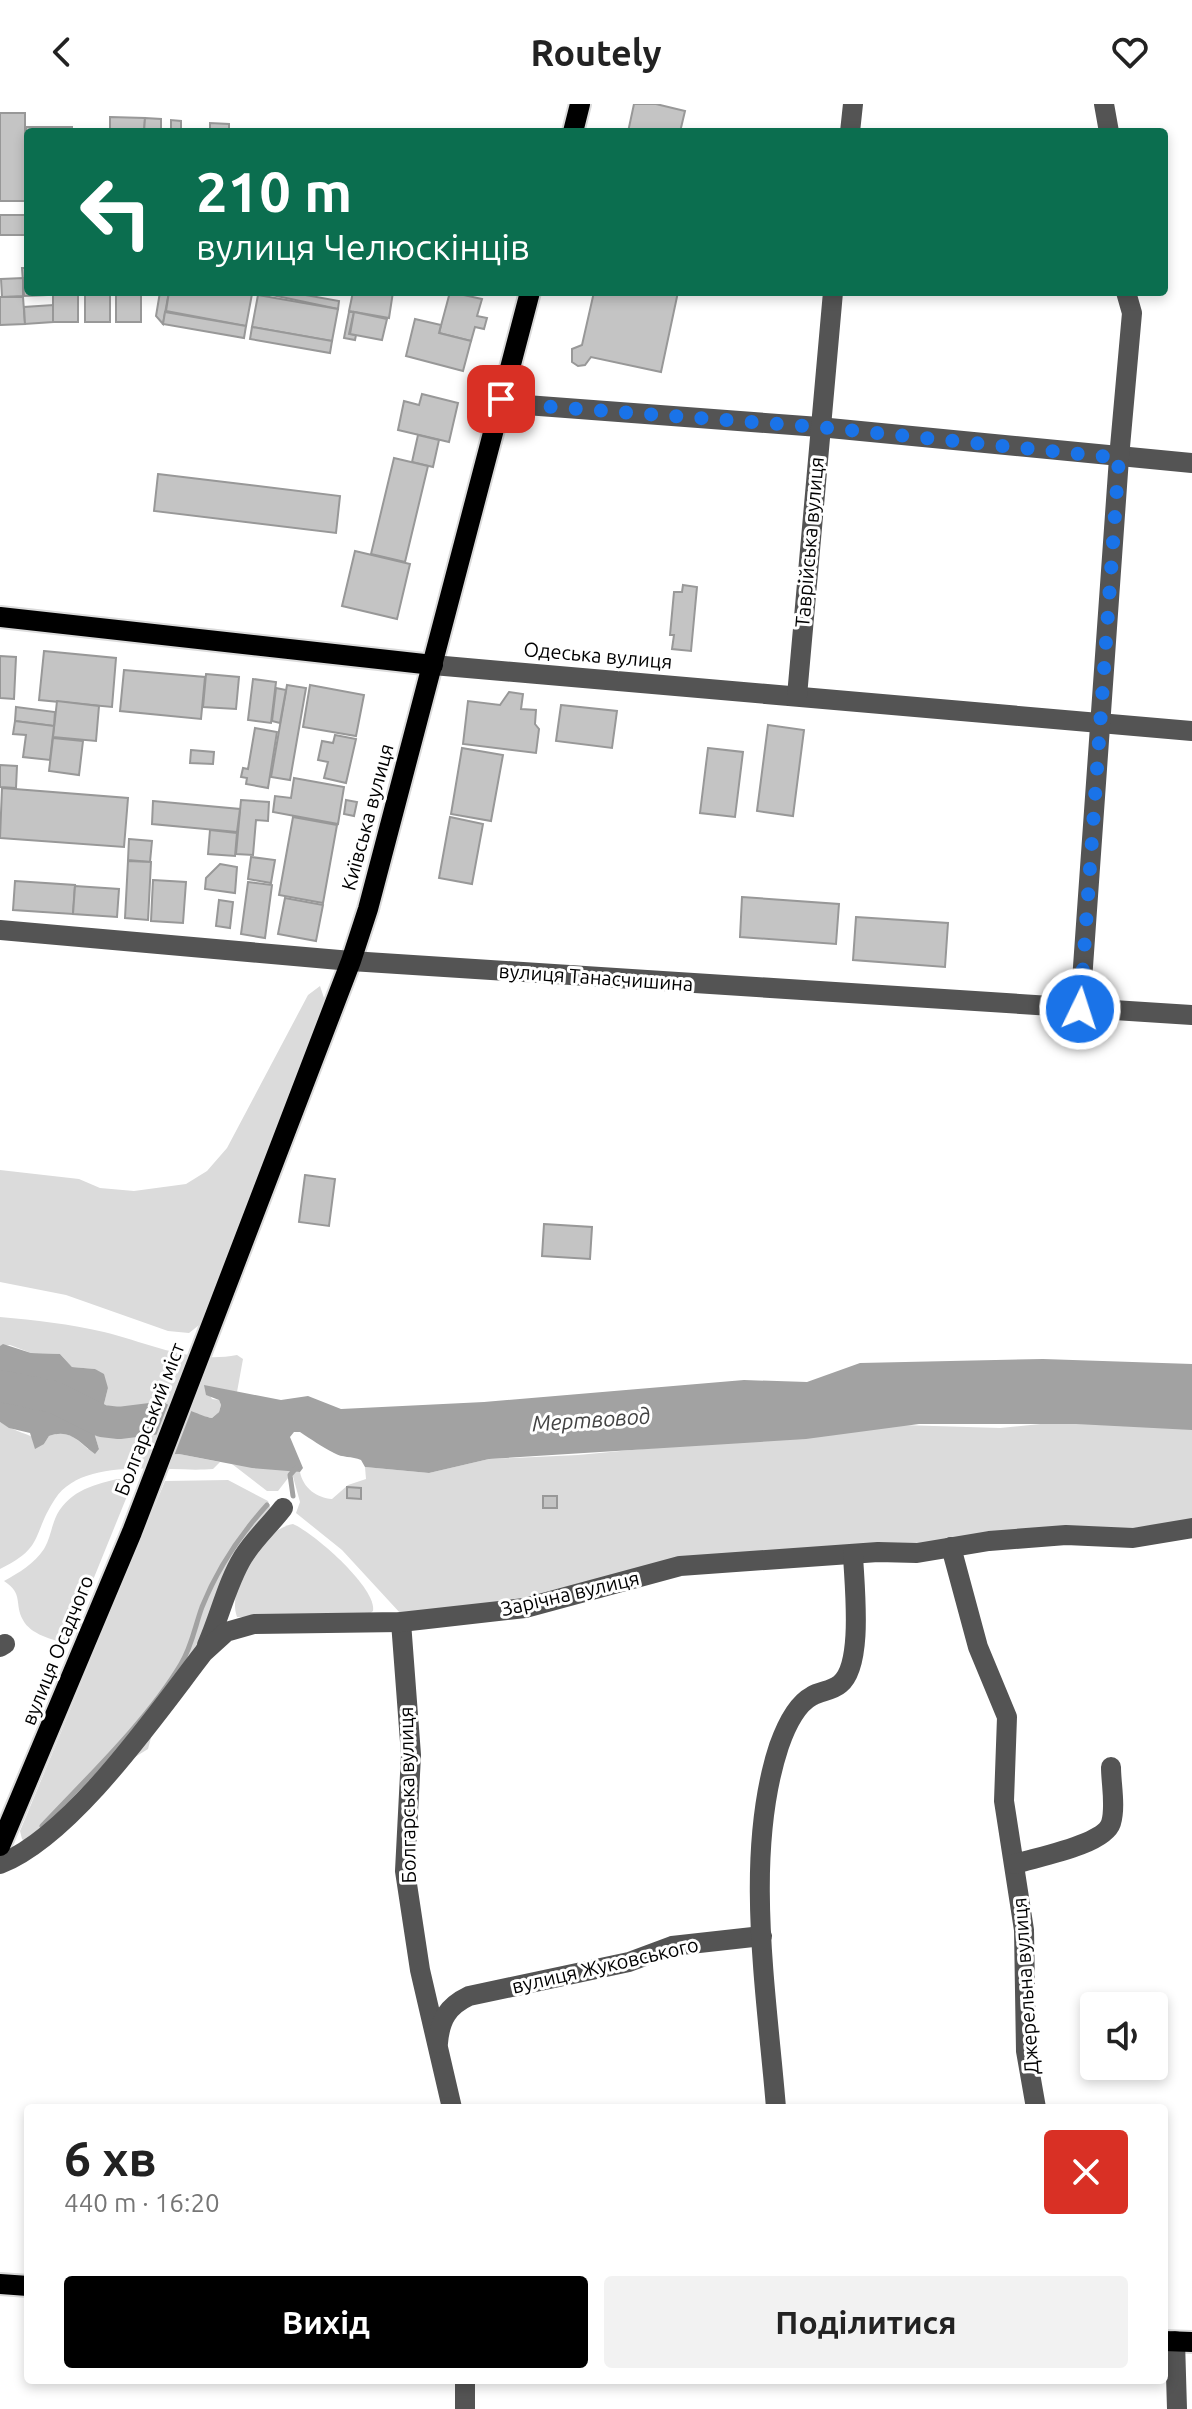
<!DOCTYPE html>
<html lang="uk">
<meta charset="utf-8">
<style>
:root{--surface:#fff;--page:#f2f2f2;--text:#222;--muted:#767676;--accent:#000}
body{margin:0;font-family:Ubuntu,sans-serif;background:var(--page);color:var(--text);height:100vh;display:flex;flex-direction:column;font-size:30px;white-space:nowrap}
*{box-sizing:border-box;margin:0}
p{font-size:26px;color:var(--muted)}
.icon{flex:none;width:44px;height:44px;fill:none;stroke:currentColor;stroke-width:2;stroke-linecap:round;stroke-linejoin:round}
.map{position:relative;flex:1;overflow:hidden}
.drawer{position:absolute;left:24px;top:2000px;width:1144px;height:280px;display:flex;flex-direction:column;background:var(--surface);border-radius:8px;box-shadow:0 4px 12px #0003}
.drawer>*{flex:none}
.banner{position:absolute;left:24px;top:24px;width:1144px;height:168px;border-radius:8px;box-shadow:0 4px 12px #0003;background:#0b6e4f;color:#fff;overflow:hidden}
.controls{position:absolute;left:1080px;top:1888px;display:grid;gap:16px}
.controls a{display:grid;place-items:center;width:88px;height:88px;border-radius:8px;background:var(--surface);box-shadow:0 4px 12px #0003;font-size:40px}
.pin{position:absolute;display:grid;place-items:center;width:68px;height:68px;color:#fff;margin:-34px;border-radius:16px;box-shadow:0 4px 12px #0006}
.me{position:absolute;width:88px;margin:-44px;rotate:4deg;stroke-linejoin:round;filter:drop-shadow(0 0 6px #0008)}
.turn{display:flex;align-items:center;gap:28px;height:168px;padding:0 40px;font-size:36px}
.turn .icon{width:104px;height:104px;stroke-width:2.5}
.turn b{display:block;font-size:56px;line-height:68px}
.round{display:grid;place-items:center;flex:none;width:84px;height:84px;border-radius:8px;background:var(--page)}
.overview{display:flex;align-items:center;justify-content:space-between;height:136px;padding:0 40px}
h1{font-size:48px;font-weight:700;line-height:60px}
.cta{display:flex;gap:16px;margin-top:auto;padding:16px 40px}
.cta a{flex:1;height:92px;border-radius:8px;background:var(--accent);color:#fff;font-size:32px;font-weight:700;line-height:92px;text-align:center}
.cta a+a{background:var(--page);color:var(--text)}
header{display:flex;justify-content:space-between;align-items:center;height:104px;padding:0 40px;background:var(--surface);font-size:36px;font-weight:700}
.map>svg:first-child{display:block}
.green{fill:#dbdbdb}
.water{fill:#a2a2a2}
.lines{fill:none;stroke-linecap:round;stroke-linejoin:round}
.stream{stroke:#a2a2a2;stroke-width:5}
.river{stroke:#a2a2a2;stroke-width:32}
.building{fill:#c4c4c4;stroke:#989898;stroke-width:2}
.major-casing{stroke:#dbdbdb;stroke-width:24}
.minor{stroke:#545454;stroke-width:20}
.major{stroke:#000;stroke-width:20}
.route{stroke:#1a73e8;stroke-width:14;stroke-dasharray:0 25.2}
.labels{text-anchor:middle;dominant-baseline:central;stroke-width:6;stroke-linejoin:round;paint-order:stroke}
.street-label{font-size:20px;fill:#000;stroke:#fff}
.water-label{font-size:22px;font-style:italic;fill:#434343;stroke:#fff}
</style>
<header><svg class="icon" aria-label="back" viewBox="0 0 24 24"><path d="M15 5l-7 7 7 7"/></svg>Routely<svg class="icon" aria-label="heart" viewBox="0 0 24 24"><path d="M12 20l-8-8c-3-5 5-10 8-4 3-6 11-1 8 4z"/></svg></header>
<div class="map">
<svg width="1192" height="2305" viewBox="0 0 1192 2305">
<rect width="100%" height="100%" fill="#fff"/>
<!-- green -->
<g class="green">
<polygon points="320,882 327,903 203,1218 189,1229 168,1227 66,1191 0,1178 0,1066 79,1075 100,1084 134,1087 186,1080 207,1067 227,1044 308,891"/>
<path d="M0,1213C35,1216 70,1220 104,1228C149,1239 190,1260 237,1251L243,1255L237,1288L205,1282L212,1295L219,1296L221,1301L219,1308L212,1314C196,1313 182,1303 167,1302C148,1301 132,1321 110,1312L104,1300L108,1284L95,1265L72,1263L60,1250L31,1249L10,1241L0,1242Z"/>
<path d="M144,1316L156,1321L159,1328L155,1351L179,1350L220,1358L213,1365C168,1369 84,1351 55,1395C31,1432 45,1443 0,1465V1318C14,1328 30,1329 44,1340L49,1332C66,1325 75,1333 88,1345H99L93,1325L97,1319L123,1320Z"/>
<path d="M1070,1317L1192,1324V1423L683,1458L529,1497L401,1510L342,1446L296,1409L300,1398L292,1369L278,1387H267L232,1360L300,1368C303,1384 317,1394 332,1395L348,1381L366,1375L365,1363L429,1369L489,1355L578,1351L901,1321L1000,1324Z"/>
<path d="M117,1375H134L67,1540C52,1535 31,1531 23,1516C14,1500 24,1490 4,1477C20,1468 34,1460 44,1445C50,1435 51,1425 55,1415C66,1389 91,1381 117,1375Z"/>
<polygon points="228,1376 268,1397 271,1405 152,1630 148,1645 88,1682 26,1738 22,1735 20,1727 165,1377"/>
<path d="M293,1420C314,1429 377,1484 373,1507L368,1511L237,1513C226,1483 262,1425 293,1420Z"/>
</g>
<!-- water -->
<path class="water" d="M3,1240L31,1249L60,1250L72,1263L95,1265L104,1270L108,1284L104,1300L110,1312C130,1321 145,1304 164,1301C179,1299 201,1313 212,1314L219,1308L221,1301L219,1296L206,1291L204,1281L281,1296L308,1292L341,1305L484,1298L744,1276L807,1278L860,1259L1043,1255L1192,1260V1326L1076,1320H919L806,1335L489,1355L429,1369L365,1363L361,1356C352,1352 342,1354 334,1349C321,1342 312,1336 300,1328H294L290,1333L303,1364L300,1368L252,1364L179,1350L154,1351L159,1328L156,1321L144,1316L97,1319L93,1325L99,1345L95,1350C79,1338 70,1324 49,1332L44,1340L35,1345L30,1329L9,1324L0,1318V1242Z"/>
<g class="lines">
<!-- stream -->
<g class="stream">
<polyline points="293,1392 290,1371 296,1364"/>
<path d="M42,1722C88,1673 147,1617 181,1560C192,1542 195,1522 202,1503C218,1463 239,1432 267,1401"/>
</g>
<!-- river -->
<polyline class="river" points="0,1282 54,1293 102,1317 119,1319 159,1314"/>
</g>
<!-- building -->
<g class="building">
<polygon points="634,0 656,0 685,7 680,28 628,28"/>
<rect x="0" y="9" width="25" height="88"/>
<polygon points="110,13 145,14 144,28 110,28"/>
<polygon points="145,14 161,15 161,25 171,25 171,16 181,17 181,26 210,27 210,19 229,20 229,28 144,28"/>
<polygon points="26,23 72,23 72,28 28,28 26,55"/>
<polygon points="378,25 448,27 448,28 378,28"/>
<rect x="0" y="111" width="28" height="20"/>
<polygon points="22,164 28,164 28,188 47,188 47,191 24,192"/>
<polygon points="23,174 23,192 2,193 1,175"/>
<rect x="53" y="188" width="25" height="30"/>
<rect x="85" y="188" width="25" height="30"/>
<rect x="116" y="188" width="25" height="30"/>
<polygon points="160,188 169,188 163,220 156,212"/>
<polygon points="169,188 252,190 246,222 166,207"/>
<polygon points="258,188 289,188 339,197 338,205"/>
<polygon points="353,188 393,188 389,214 349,207"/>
<polygon points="450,188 482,195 477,212 487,214 484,225 475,223 471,237 439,229"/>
<polygon points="594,188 678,188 661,268 591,253 585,261 578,262 572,258 572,245 582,241"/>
<polygon points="258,191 338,205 332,237 252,223"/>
<polygon points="0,193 23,193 25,220 0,221"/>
<polygon points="53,201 53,218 25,220 24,203"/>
<polygon points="165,208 246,222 244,234 163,220"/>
<polygon points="349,208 354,208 349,230 356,231 355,236 344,234"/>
<polygon points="354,208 387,215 382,236 350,230"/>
<polygon points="415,215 441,221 439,229 471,237 463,267 406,252"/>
<polygon points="252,223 332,237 330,249 250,235"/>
<polygon points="422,290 458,299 449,338 398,326 404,297 419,301"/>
<polygon points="418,331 439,336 433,363 412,358"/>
<polygon points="394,354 428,362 405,458 371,450"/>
<polygon points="158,370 340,392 336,429 154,407"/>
<polygon points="355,447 410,460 397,515 342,502"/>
<polygon points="683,481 697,483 691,547 672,545 674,531 670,531 674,488 682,488"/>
<polygon points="44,547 116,554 112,603 39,596"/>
<polygon points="0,552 16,553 14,595 0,594"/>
<polygon points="124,566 205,573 201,615 120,607"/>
<polygon points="206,570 239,573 236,605 203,603"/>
<polygon points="253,575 276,578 271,619 248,616"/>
<polygon points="287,581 306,584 290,676 271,673"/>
<polygon points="310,581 364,591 356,632 303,623"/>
<polygon points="276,584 286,586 280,619 272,617"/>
<polygon points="509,588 523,590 521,605 536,606 535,620 539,625 536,649 463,640 468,597 500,601"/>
<polygon points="57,597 99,602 96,637 53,633"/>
<polygon points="561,601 617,607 612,644 556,637"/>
<polygon points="16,603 55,608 54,622 15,617"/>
<polygon points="15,617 54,622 50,656 23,653 26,631 13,630"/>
<polygon points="768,621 804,626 793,712 757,707"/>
<polygon points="255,624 277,628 268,684 246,680 247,674 241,673 243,664 248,665"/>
<polygon points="335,631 356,635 346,679 324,674 328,658 318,656 322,637 333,639"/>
<polygon points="53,634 83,637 79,671 49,667"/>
<polygon points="462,644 503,651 491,717 451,710"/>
<polygon points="708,644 743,648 735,713 700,709"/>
<polygon points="191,646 214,648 213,660 190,659"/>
<polygon points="0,661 17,662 16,684 0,683"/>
<polygon points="294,674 344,683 338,720 273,708 275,692 291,694"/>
<polygon points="2,684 128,694 124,743 0,734"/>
<polygon points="241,696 269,698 268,717 256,716 253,751 236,750"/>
<polygon points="346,696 357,698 354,712 344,710"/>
<polygon points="153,697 240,705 237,728 152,720"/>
<polygon points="293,713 337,721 323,799 279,791"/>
<polygon points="450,713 483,720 472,780 439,774"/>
<polygon points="210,726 237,729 235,752 208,750"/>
<polygon points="129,735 152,737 150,758 128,756"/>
<polygon points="251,753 275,756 271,779 248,775"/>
<polygon points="128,757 151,758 148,816 125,814"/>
<polygon points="220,760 237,763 235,789 205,785 206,774"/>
<polygon points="153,776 186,778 183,819 151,817"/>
<polygon points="15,777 75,781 73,810 13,806"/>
<polygon points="248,778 272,781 265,834 241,830"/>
<polygon points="75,782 119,785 117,813 73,810"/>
<polygon points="742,793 839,800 836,840 740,833"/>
<polygon points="285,794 323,801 316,837 278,830"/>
<polygon points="219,796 233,798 230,824 216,822"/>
<polygon points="856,813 948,819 945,863 853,856"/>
<polygon points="305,1071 335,1075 329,1122 299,1118"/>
<polygon points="544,1120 592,1123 590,1155 542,1152"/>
<polygon points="347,1383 361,1384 361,1395 347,1394"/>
<rect x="543" y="1392" width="14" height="12"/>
</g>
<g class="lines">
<defs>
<g id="major">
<polyline points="573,28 580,0"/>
<polyline points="0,513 433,561"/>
<polyline points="0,1742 132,1428 351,857 368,805 530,188"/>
<polyline points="0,2180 28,2182"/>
<polyline points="1164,2237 1192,2238"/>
</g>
</defs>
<!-- major casing -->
<use href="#major" class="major-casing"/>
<!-- minor -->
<g class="minor">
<polyline points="1104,0 1109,28"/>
<polyline points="850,28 853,0"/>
<polyline points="501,295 526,301 819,323 1192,359"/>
<polyline points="433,561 1192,627"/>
<polyline points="797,592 833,188"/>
<polyline points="0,826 351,857 1192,911"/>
<polyline points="1080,905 1119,354 1132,209 1126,188"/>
<polyline points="951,1443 978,1543 1007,1613 1004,1697 1024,1826 1026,1947 1036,2004"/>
<polyline points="401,1518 411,1651 405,1767 420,1866 452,2004"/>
<path d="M207,1541C220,1512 227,1479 243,1453C254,1435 271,1420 283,1404"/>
<polyline points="0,1543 5,1540"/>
<path d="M0,1760C72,1732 156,1610 204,1548L226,1528L254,1520L401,1518L525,1504L680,1462L878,1448L917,1449L989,1437L1066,1431L1133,1434L1192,1424"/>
<path d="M1015,1760C1037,1753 1104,1741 1111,1719C1116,1702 1111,1680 1111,1663"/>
<path d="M438,1939C440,1915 448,1902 469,1892L629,1858L672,1842L762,1832"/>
<path d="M776,2004C767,1891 743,1751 779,1642C785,1625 795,1601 812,1592C820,1587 832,1587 840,1580C864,1561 854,1480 853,1450"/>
<polyline points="1175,2237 1177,2305"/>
<polyline points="465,2305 465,2276"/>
</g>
<!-- major -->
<use href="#major" class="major"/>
</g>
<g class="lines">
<!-- route -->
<polyline class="route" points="501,295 526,301 819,323 1119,354 1080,905"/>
</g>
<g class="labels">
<!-- street labels -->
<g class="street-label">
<text transform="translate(809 438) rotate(-85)">Таврійська вулиця</text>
<text transform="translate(598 551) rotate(5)">Одеська вулиця</text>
<text transform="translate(367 713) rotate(-75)">Київська вулиця</text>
<text transform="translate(596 873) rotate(4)">вулиця Танасчишина</text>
<text transform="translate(149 1315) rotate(-69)">Болгарський міст</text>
<text transform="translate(570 1489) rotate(-13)">Зарічна вулиця</text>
<text transform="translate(57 1546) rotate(-68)">вулиця Осадчого</text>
<text transform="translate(407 1691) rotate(-91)">Болгарська вулиця</text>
<text transform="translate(605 1861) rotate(-13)">вулиця Жуковського</text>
<text transform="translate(1025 1882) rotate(-94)">Джерельна вулиця</text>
</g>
<!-- water labels -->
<g class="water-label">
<text transform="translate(591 1315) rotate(-4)">Мертвовод</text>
</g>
</g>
</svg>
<div class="controls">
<a><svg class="icon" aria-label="sound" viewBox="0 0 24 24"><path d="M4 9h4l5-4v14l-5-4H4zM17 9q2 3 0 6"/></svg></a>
</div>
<div class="pin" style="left:501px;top:295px;background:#d93025"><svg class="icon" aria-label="arrive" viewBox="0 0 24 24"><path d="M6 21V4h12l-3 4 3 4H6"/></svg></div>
<svg class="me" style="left:1080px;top:905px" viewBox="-20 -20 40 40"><circle r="17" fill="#1a73e8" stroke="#fff" stroke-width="3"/><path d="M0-11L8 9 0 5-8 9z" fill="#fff"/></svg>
<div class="banner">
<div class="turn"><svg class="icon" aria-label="left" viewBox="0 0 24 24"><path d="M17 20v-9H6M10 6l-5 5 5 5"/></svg><div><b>210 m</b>вулиця Челюскінців</div></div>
</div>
<section class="drawer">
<div class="overview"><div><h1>6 хв</h1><p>440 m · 16:20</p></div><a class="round" style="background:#d93025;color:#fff"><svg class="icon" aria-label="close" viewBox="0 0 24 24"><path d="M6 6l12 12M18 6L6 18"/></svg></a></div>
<div class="cta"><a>Вихід</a><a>Поділитися</a></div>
</section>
</div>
